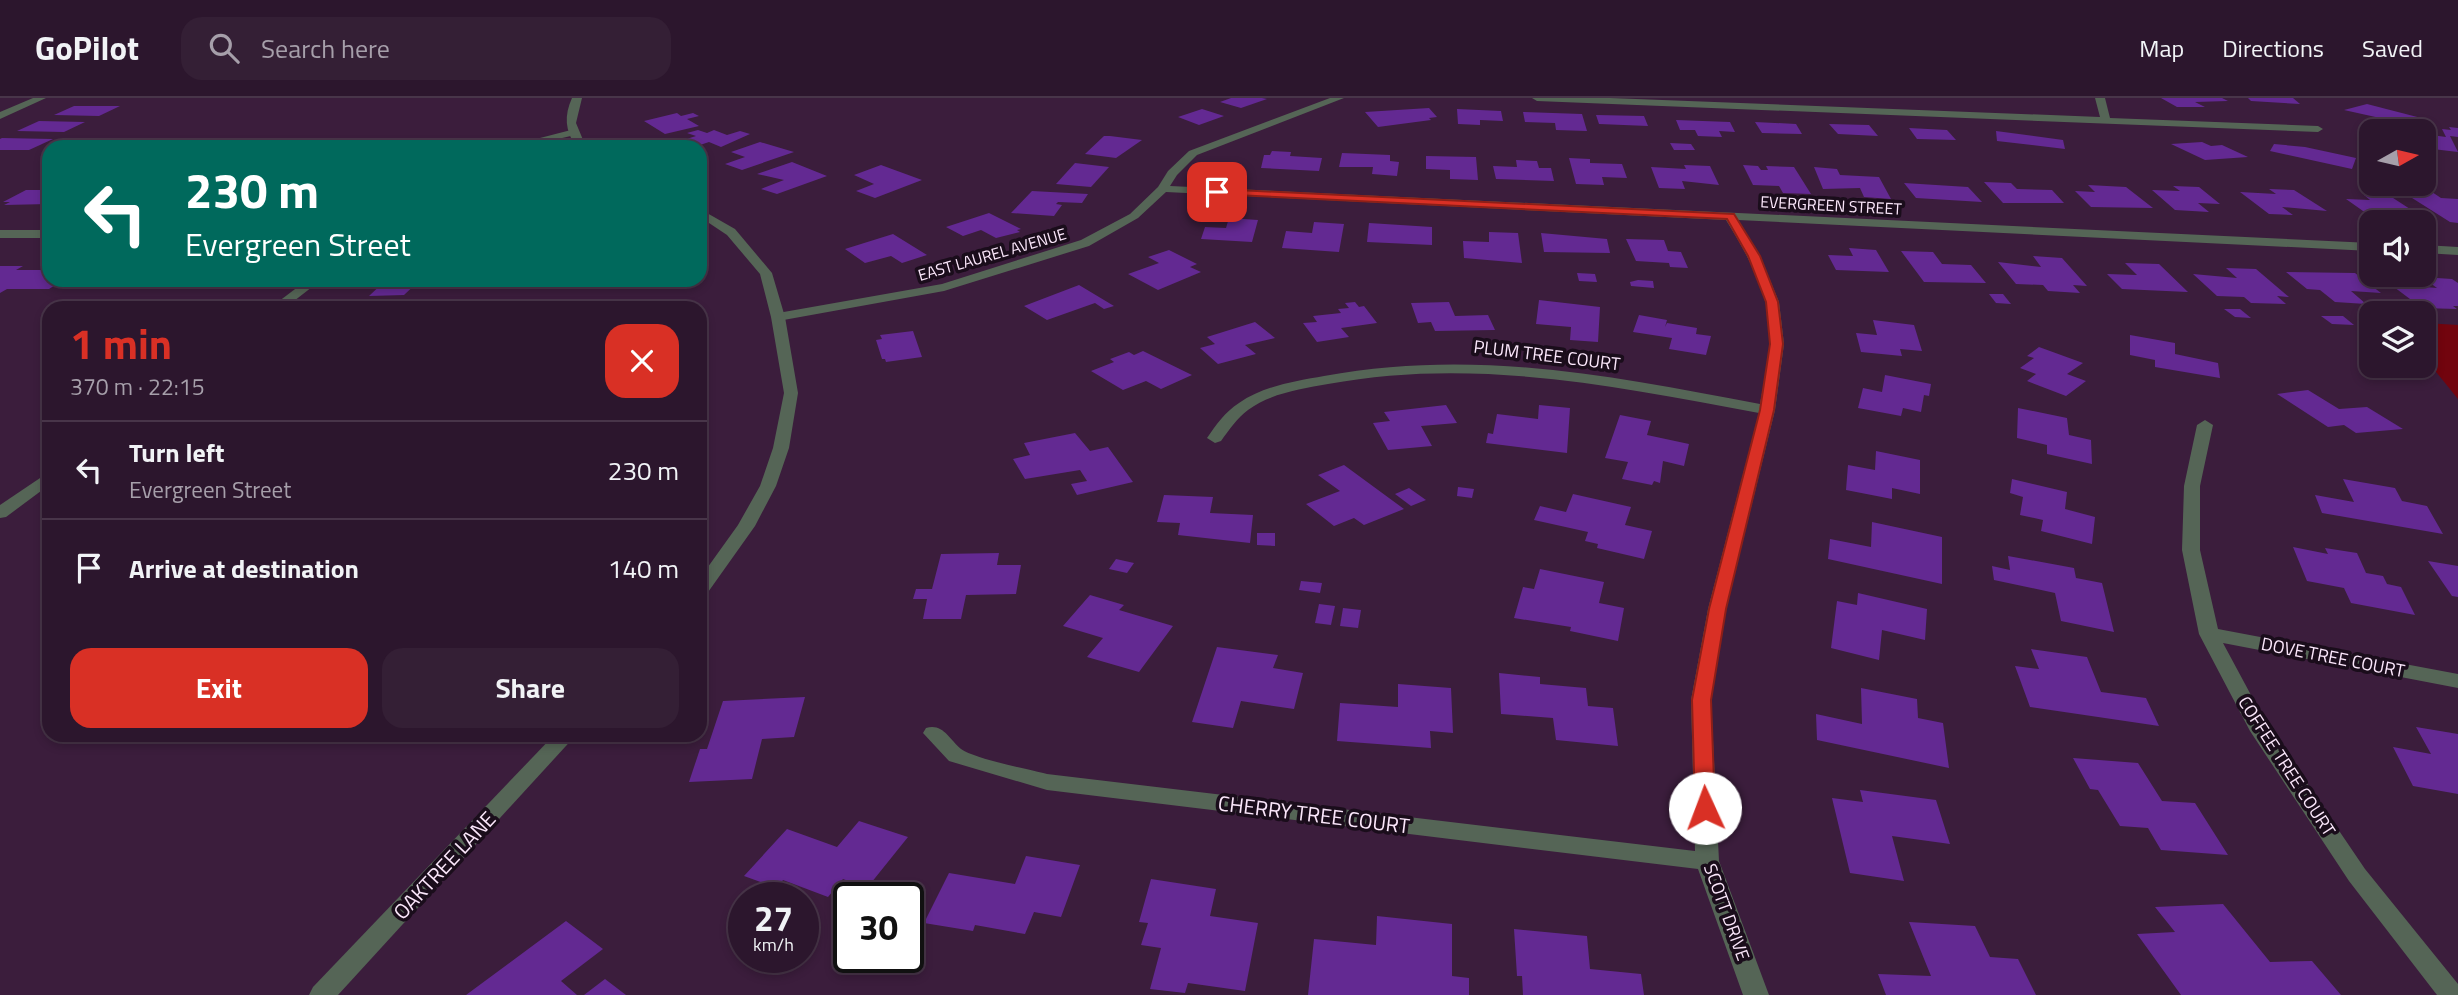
<!DOCTYPE html>
<meta charset="utf-8">
<style>
:root{--surface:#2c162d;--page:#341f35;--text:#f1f3f6;--muted:#a69faa;--line:#483549;--accent:#d93025}
body{margin:0;font-family:"Titillium Web",sans-serif;background:var(--page);color:var(--text);height:100vh;display:flex;flex-direction:column;font-size:26px;white-space:nowrap}
*{box-sizing:border-box;margin:0}
p{font-size:23px;color:var(--muted)}
.icon{flex:none;width:38px;height:38px;fill:none;stroke:currentColor;stroke-width:2;stroke-linecap:round;stroke-linejoin:round}
.map{position:relative;flex:1;overflow:hidden}
.side{position:absolute;left:42px;top:203px;width:665px;height:441px;display:flex;flex-direction:column;background:var(--surface);border-radius:21px;box-shadow:0 4px 10px #0003,0 0 0 2px var(--line)}
.side>*{flex:none}
.banner{position:absolute;left:42px;top:42px;width:665px;height:147px;border-radius:21px;box-shadow:0 4px 10px #0003,0 0 0 2px var(--line);background:#00695c;color:#fff;overflow:hidden}
.needle{width:46px;rotate:82deg}
.buttons{position:absolute;left:2359px;top:21px;display:grid;gap:14px}
.buttons a{display:grid;place-items:center;width:77px;height:77px;border-radius:14px;background:var(--surface);box-shadow:0 4px 10px #0003,0 0 0 2px var(--line);font-size:35px}
.speed{position:absolute;left:728px;top:784px;display:flex;gap:14px;font-size:35px;font-weight:700;text-align:center}
.speed>*{display:grid;place-content:center;width:91px;height:91px;border-radius:50%;background:var(--surface);box-shadow:0 4px 10px #0003,0 0 0 2px var(--line);line-height:1}
.speed small{font-size:18px;font-weight:400}
.speed .limit{border:4px solid #111;border-radius:10px;background:#fff;color:#111}
.pin{position:absolute;display:grid;place-items:center;width:60px;height:60px;color:#fff;margin:-30px;border-radius:14px;box-shadow:0 4px 10px #0006}
.me{position:absolute;width:77px;margin:-38px;rotate:358deg;stroke-linejoin:round;filter:drop-shadow(0 0 5px #0008)}
.turn{display:flex;align-items:center;gap:24px;height:147px;padding:0 28px;font-size:32px}
.turn .icon{width:91px;height:91px;stroke-width:2.5}
.turn b{display:block;font-size:49px;line-height:60px}
.round{display:grid;place-items:center;flex:none;width:74px;height:74px;border-radius:21px;background:var(--page)}
.head{display:flex;align-items:center;justify-content:space-between;height:119px;padding:0 28px}
h1{font-size:42px;font-weight:700;line-height:52px;color:var(--accent)}
.cta{display:flex;gap:14px;margin-top:auto;padding:14px 28px}
.cta a{flex:1;height:80px;border-radius:21px;background:var(--accent);color:#fff;font-size:28px;font-weight:700;line-height:80px;text-align:center}
.cta a+a{background:var(--page);color:var(--text)}
ul{padding:0;list-style:none}
li{display:flex;align-items:center;gap:21px;height:98px;padding:0 28px;border-top:2px solid var(--line)}
li div{flex:1}
li b{display:block;font-size:26px}
li em{font-style:normal}
header{display:flex;align-items:center;gap:42px;box-sizing:border-box;height:98px;padding:0 35px;background:var(--surface);border-bottom:2px solid var(--line)}
header strong{font-size:33px}
nav{display:flex;gap:38px;margin-inline-start:auto;font-size:24px}
.search{width:490px;height:63px;background:var(--page);display:flex;align-items:center;gap:18px;box-sizing:border-box;padding:0 24px;border-radius:21px;color:var(--muted);font-size:26px}
.map>svg:first-child{display:block}
.green{fill:#72040e}
.building{fill:#632992}
.lines{fill:none;stroke-linecap:round;stroke-linejoin:round}
.minor{fill:#556556;fill-rule:evenodd}
.tertiary{fill:#556556;fill-rule:evenodd}
.route{fill:#d93025;stroke:#8d1f18;stroke-width:2}
.labels{text-anchor:middle;dominant-baseline:central;stroke-width:7;stroke-linejoin:round;paint-order:stroke}
.far-street-label{font-size:16px;fill:#fbe7fb;stroke:#1a0d1b}
.street-label{font-size:18px;fill:#fbe7fb;stroke:#1a0d1b}
.near-street-label{font-size:21px;fill:#fbe7fb;stroke:#1a0d1b}
</style>
<header>
<strong>GoPilot</strong>
<div class="search"><svg class="icon" aria-label="search" viewBox="0 0 24 24"><circle cx="10" cy="10" r="6"/><path d="M15 15l6 6"/></svg>Search here</div>
<nav><a>Map</a><a>Directions</a><a>Saved</a></nav>
</header>
<div class="map">
<svg width="2458" height="897" viewBox="0 0 2458 897">
<rect width="100%" height="100%" fill="#3b1d3c"/>
<!-- green -->
<polygon class="green" points="2424,225 2458,227 2458,301 2424,259"/>
<!-- building -->
<g class="building">
<polygon points="1231,0 1262,0 1267,1 1241,10 1220,4"/>
<polygon points="2161,0 2222,0 2228,3 2195,4 2205,9 2177,9"/>
<polygon points="2248,0 2293,0 2300,6 2251,3"/>
<polygon points="2367,6 2425,21 2407,26 2344,12"/>
<polygon points="74,8 120,8 99,18 54,17"/>
<polygon points="1429,10 1437,19 1429,20 1431,22 1378,29 1365,14"/>
<polygon points="1202,11 1224,18 1199,27 1178,19"/>
<polygon points="1457,11 1501,13 1503,23 1480,22 1480,27 1458,26"/>
<polygon points="1523,14 1582,16 1587,33 1556,32 1555,25 1525,24"/>
<polygon points="677,15 681,18 693,15 699,18 687,21 699,28 665,36 644,23"/>
<polygon points="1596,17 1644,18 1648,28 1599,26"/>
<polygon points="1676,22 1730,24 1735,34 1719,33 1722,39 1698,38 1695,32 1680,32"/>
<polygon points="39,23 85,24 64,34 17,33"/>
<polygon points="1755,24 1796,26 1802,36 1762,35"/>
<polygon points="1829,26 1869,27 1878,38 1838,36"/>
<polygon points="2449,29 2458,30 2458,39 2450,38 2458,54 2424,50 2424,36 2446,39 2442,31 2451,32"/>
<polygon points="1909,30 1947,32 1956,42 1917,41"/>
<polygon points="698,32 707,35 714,32 727,37 740,33 750,36 721,49 709,44 694,49 674,45 696,38 687,35"/>
<polygon points="1996,33 2063,42 2065,51 1997,43"/>
<polygon points="1104,38 1110,38 1142,42 1116,60 1085,56"/>
<polygon points="0,41 2,40 53,41 29,52 0,52"/>
<polygon points="760,44 794,54 742,72 725,66 745,59 731,54"/>
<polygon points="2202,44 2211,48 2222,47 2248,59 2205,62 2171,46"/>
<polygon points="1670,45 1691,46 1695,52 1674,52"/>
<polygon points="2274,46 2305,49 2356,60 2352,71 2270,53"/>
<polygon points="1272,53 1291,54 1290,58 1322,60 1319,73 1261,70 1264,57 1270,57"/>
<polygon points="1342,55 1390,57 1390,63 1399,64 1397,78 1372,76 1373,69 1339,69"/>
<polygon points="1426,58 1476,59 1478,82 1450,81 1450,72 1426,71"/>
<polygon points="1569,60 1590,61 1590,65 1622,66 1627,80 1602,79 1604,87 1576,86"/>
<polygon points="1516,62 1537,63 1539,70 1551,70 1554,83 1496,81 1493,68 1517,69"/>
<polygon points="792,64 827,78 777,96 761,91 784,82 757,76"/>
<polygon points="1075,65 1109,69 1091,89 1056,86"/>
<polygon points="881,67 922,82 875,100 856,93 874,86 854,77"/>
<polygon points="1684,67 1710,68 1719,87 1682,83 1685,91 1659,90 1651,69 1686,71"/>
<polygon points="1743,67 1758,68 1761,72 1768,72 1766,68 1794,69 1811,96 1783,95 1779,88 1753,87"/>
<polygon points="1814,69 1837,71 1840,77 1879,79 1891,101 1864,99 1860,90 1823,91"/>
<polygon points="1984,84 2011,85 2017,91 2052,92 2064,105 2003,105"/>
<polygon points="1904,85 1968,89 1982,104 1916,100"/>
<polygon points="2088,87 2126,89 2153,110 2091,109 2075,93 2095,94"/>
<polygon points="2173,88 2199,89 2220,106 2198,105 2209,114 2175,112 2152,92 2180,93"/>
<polygon points="2269,91 2294,92 2327,113 2282,109 2293,117 2269,116 2240,94 2276,96"/>
<polygon points="26,92 49,92 49,106 4,107 10,104 3,104"/>
<polygon points="1032,93 1088,96 1082,105 1058,104 1056,106 1062,107 1054,118 1011,115"/>
<polygon points="2401,93 2432,94 2441,100 2458,101 2458,125 2450,124"/>
<polygon points="2364,97 2390,98 2430,124 2399,122 2385,113 2363,113 2346,101 2370,102"/>
<polygon points="989,115 1021,131 1017,132 1020,134 996,140 981,132 963,138 946,129"/>
<polygon points="1229,120 1258,122 1252,144 1201,141 1205,129 1226,130"/>
<polygon points="1314,124 1344,126 1339,154 1282,150 1286,133 1312,135"/>
<polygon points="1369,125 1432,129 1432,147 1367,144"/>
<polygon points="1489,134 1518,135 1522,165 1464,160 1463,143 1489,144"/>
<polygon points="1541,135 1607,141 1610,155 1544,154"/>
<polygon points="893,136 927,157 902,165 891,158 865,165 845,151"/>
<polygon points="1626,141 1664,142 1668,153 1681,154 1688,170 1670,169 1669,165 1636,163"/>
<polygon points="1849,150 1876,152 1889,174 1836,172 1828,157 1853,158"/>
<polygon points="1169,152 1197,166 1190,169 1201,174 1158,192 1128,176 1159,165 1148,159"/>
<polygon points="1901,153 1933,154 1942,166 1971,167 1986,185 1924,184"/>
<polygon points="2033,158 2062,160 2087,188 2073,187 2080,195 2048,193 2043,187 2016,186 1998,164 2041,169"/>
<polygon points="2125,165 2159,166 2188,194 2122,191 2107,176 2137,177"/>
<polygon points="0,168 23,168 16,172 49,172 49,182 63,182 49,191 7,191 0,195"/>
<polygon points="2226,170 2256,171 2289,199 2277,198 2286,206 2251,205 2244,199 2217,198 2193,176 2237,180"/>
<polygon points="2286,174 2355,175 2381,195 2351,193 2366,206 2335,204 2320,192 2307,191"/>
<polygon points="1577,175 1595,176 1597,184 1579,183"/>
<polygon points="2422,179 2452,181 2458,185 2458,208 2453,208 2457,211 2422,210 2390,186 2437,190"/>
<polygon points="386,182 420,182 404,197 369,198"/>
<polygon points="1638,182 1653,183 1654,190 1631,188 1630,184"/>
<polygon points="1079,187 1114,208 1104,211 1095,205 1047,222 1024,208"/>
<polygon points="1989,196 2003,196 2011,206 1996,205"/>
<polygon points="1539,202 1600,209 1598,244 1570,242 1571,229 1536,226"/>
<polygon points="1355,204 1359,209 1364,208 1377,225 1341,230 1349,239 1317,244 1303,225 1317,224 1313,218 1341,215 1338,211 1349,210 1345,205"/>
<polygon points="1449,204 1455,218 1488,217 1495,232 1435,233 1431,224 1418,225 1411,205"/>
<polygon points="2224,211 2240,211 2251,220 2235,219"/>
<polygon points="1639,217 1667,222 1665,229 1667,225 1697,230 1696,236 1711,238 1706,257 1669,251 1672,240 1633,234"/>
<polygon points="2321,218 2343,218 2354,227 2332,226"/>
<polygon points="1873,222 1914,227 1922,253 1900,251 1902,258 1861,254 1856,235 1877,237"/>
<polygon points="1255,224 1275,240 1245,247 1256,256 1218,266 1200,250 1215,246 1207,239"/>
<polygon points="913,233 922,259 886,264 885,261 882,261 876,242 882,241 880,237"/>
<polygon points="2130,237 2175,245 2175,256 2218,265 2220,280 2155,269 2155,262 2130,257"/>
<polygon points="2039,249 2083,265 2067,276 2086,283 2066,298 2027,283 2036,276 2020,270 2034,260 2027,258"/>
<polygon points="1143,253 1192,277 1161,291 1146,283 1123,292 1091,273 1114,264 1110,261 1129,254 1134,257"/>
<polygon points="1885,277 1931,286 1929,298 1924,297 1921,314 1903,310 1901,318 1858,310 1863,290 1882,294"/>
<polygon points="2308,292 2339,311 2367,309 2403,331 2356,335 2344,327 2328,329 2277,296"/>
<polygon points="1446,307 1457,325 1421,328 1432,348 1388,352 1373,325 1390,323 1384,314"/>
<polygon points="1539,307 1570,310 1567,355 1486,345 1488,335 1493,336 1497,316 1538,321"/>
<polygon points="2018,310 2067,320 2069,337 2091,342 2092,366 2047,356 2047,347 2017,340"/>
<polygon points="1620,317 1651,323 1647,337 1689,346 1684,368 1663,363 1660,385 1654,383 1652,387 1622,381 1628,364 1605,360"/>
<polygon points="1075,335 1090,353 1108,349 1133,384 1077,397 1071,386 1087,383 1080,372 1025,381 1013,361 1030,357 1024,345"/>
<polygon points="1876,353 1920,362 1920,396 1892,390 1892,401 1846,392 1848,367 1875,372"/>
<polygon points="1344,367 1404,411 1364,427 1354,420 1334,428 1306,406 1340,393 1318,377"/>
<polygon points="2012,381 2067,394 2065,411 2095,419 2092,446 2041,433 2043,422 2020,417 2023,399 2010,395"/>
<polygon points="2343,381 2395,390 2402,403 2427,408 2443,436 2322,415 2315,397 2354,404"/>
<polygon points="1458,389 1474,391 1472,400 1457,398"/>
<polygon points="1409,390 1426,402 1411,408 1395,396"/>
<polygon points="1573,396 1631,409 1625,427 1652,433 1644,461 1597,450 1598,446 1585,443 1588,434 1534,422 1540,408 1566,414"/>
<polygon points="1164,397 1213,399 1210,415 1253,417 1250,445 1178,437 1180,425 1157,424"/>
<polygon points="1872,424 1942,439 1942,486 1828,461 1830,441 1871,449"/>
<polygon points="1257,435 1275,435 1275,448 1257,447"/>
<polygon points="2293,449 2328,456 2325,450 2357,455 2366,475 2383,478 2387,486 2401,489 2415,517 2351,505 2344,490 2307,483"/>
<polygon points="999,455 997,467 1021,467 1016,496 966,497 961,521 923,521 927,501 913,501 916,491 932,491 941,456"/>
<polygon points="2008,458 2074,470 2076,480 2102,485 2114,534 2061,523 2055,495 1994,482 1992,468 2010,472"/>
<polygon points="1116,461 1134,465 1127,475 1109,471"/>
<polygon points="2428,463 2458,468 2458,499 2452,498"/>
<polygon points="1540,471 1604,484 1599,505 1624,510 1618,543 1570,533 1571,529 1514,520 1523,489 1534,491"/>
<polygon points="1301,483 1322,485 1320,495 1299,492"/>
<polygon points="1858,495 1927,511 1925,542 1882,532 1879,562 1831,550 1837,503 1857,507"/>
<polygon points="1090,497 1124,507 1119,512 1173,528 1139,574 1087,559 1103,540 1063,528"/>
<polygon points="1319,506 1335,508 1331,527 1315,525"/>
<polygon points="1343,510 1361,512 1358,530 1340,528"/>
<polygon points="1217,549 1278,557 1273,570 1303,575 1294,611 1241,603 1233,630 1192,624"/>
<polygon points="2031,551 2087,559 2101,594 2146,600 2159,628 2030,609 2015,568 2039,571"/>
<polygon points="1499,575 1540,579 1540,586 1586,590 1588,608 1613,610 1618,648 1556,642 1553,620 1501,616"/>
<polygon points="1398,586 1451,590 1453,635 1430,633 1431,650 1337,643 1340,605 1398,609"/>
<polygon points="1861,590 1917,601 1918,620 1943,625 1949,670 1817,642 1816,616 1862,626"/>
<polygon points="805,599 794,639 762,641 752,681 689,684 700,651 707,651 723,603"/>
<polygon points="2416,629 2458,636 2458,696 2413,688 2393,649 2431,656"/>
<polygon points="2073,660 2138,665 2162,703 2195,705 2228,757 2161,752 2148,730 2120,728 2098,692 2090,691"/>
<polygon points="1860,692 1936,702 1950,746 1892,738 1904,783 1850,775 1832,700 1863,704"/>
<polygon points="859,723 908,739 867,790 843,781 828,799 783,782 777,790 744,778 787,731 837,749"/>
<polygon points="1026,758 1080,767 1061,819 1034,814 1025,836 975,827 973,833 924,825 949,775 1015,786"/>
<polygon points="1151,781 1216,791 1210,818 1258,825 1245,893 1188,885 1185,895 1150,891 1161,850 1141,847 1148,825 1139,824"/>
<polygon points="2223,806 2270,864 2312,863 2341,897 2181,897 2137,836 2175,834 2155,809"/>
<polygon points="1377,818 1452,826 1452,878 1469,880 1469,897 1308,897 1314,841 1376,847"/>
<polygon points="566,823 603,851 561,883 577,897 466,897"/>
<polygon points="1909,824 1975,828 1990,859 2018,861 2036,897 1886,897 1878,876 1931,878"/>
<polygon points="1514,831 1587,838 1590,871 1641,876 1644,897 1523,897 1522,878 1517,878"/>
<polygon points="605,881 626,897 584,897"/>
</g>
<g class="lines">
<!-- minor -->
<g class="minor">
<path d="M1330,0H1344L1197,57L1177,77L1170,88L2371,145V153L1738,122L1760,158L1779,204L1784,246L1775,312L1726,511L1711,602L1719,763L1769,897H1743L1698,771L1047,692L949,663L923,635L926,630C943,625 949,641 961,651C975,661 1028,671 1047,676L1695,753L1691,602L1708,511L1759,315C1615,288 1474,259 1328,286C1301,291 1271,295 1248,312C1237,320 1229,332 1221,343L1215,345L1207,340C1216,327 1225,314 1239,305C1263,288 1296,283 1324,278C1476,250 1611,278 1760,306C1763,287 1769,267 1770,247C1773,202 1749,159 1726,122L1166,94L1138,120L1089,148L944,193L778,223L771,219L778,215L942,186L1081,142L1130,116L1158,89L1168,73L1189,53Z"/>
<polygon points="1532,0 1610,0 2100,19 2095,0 2105,0 2110,20 2318,28 2323,31 2318,34 1537,3"/>
<polygon points="571,32 575,33 575,37 524,49 505,49"/>
<rect x="0" y="132" width="49" height="8"/>
<polygon points="2424,147 2458,149 2458,157 2424,155"/>
<polygon points="307,182 321,182 285,210 270,210"/>
<polygon points="2205,322 2213,327 2200,388 2200,452 2218,531 2458,576 2458,590 2223,545 2266,625 2365,771 2458,886 2458,897 2437,897 2349,783 2250,633 2199,536 2182,452 2184,388 2197,327"/>
<polygon points="49,374 49,387 6,419 0,420 0,407"/>
</g>
<!-- tertiary -->
<g class="tertiary">
<polygon points="33,0 46,0 0,21 0,14"/>
<path d="M572,0H582L576,25L586,49H576C565,32 564,18 572,0Z"/>
<polygon points="700,111 735,131 772,175 785,219 798,295 789,350 776,388 755,428 706,497 700,499 700,480 738,427 760,388 773,350 784,295 771,219 760,176 727,137 700,119"/>
<polygon points="554,637 576,637 338,897 309,897 313,889"/>
</g>
</g>
<!-- route -->
<polygon class="route" points="1217,91 1734,116 1760,158 1778,204 1783,246 1774,312 1726,511 1711,602 1715,710 1712,715 1705,717 1698,715 1695,710 1692,602 1709,511 1760,312 1770,246 1766,204 1748,158 1727,121 1213,96 1212,94"/>
<g class="labels">
<!-- far-street labels -->
<g class="far-street-label">
<text transform="translate(1831 107) rotate(3)">EVERGREEN STREET</text>
<text transform="translate(992 156) rotate(-16)">EAST LAUREL AVENUE</text>
</g>
<!-- street labels -->
<g class="street-label">
<text transform="translate(1547 257) rotate(7)">PLUM TREE COURT</text>
<text transform="translate(2333 559) rotate(11)">DOVE TREE COURT</text>
<text transform="translate(2287 668) rotate(57)">COFFEE TREE COURT</text>
<text transform="translate(1727 814) rotate(70)">SCOTT DRIVE</text>
</g>
<!-- near-street labels -->
<g class="near-street-label">
<text transform="translate(1314 716) rotate(7)">CHERRY TREE COURT</text>
<text transform="translate(444 767) rotate(-47)">OAKTREE LANE</text>
</g>
</g>
</svg>
<div class="buttons">
<a><svg class="needle" viewBox="-14 -14 28 28"><path d="M0-13l5 13h-10z" fill="#e53935"/><path d="M0 13l5-13h-10z" fill="#a69faa"/></svg></a>
<a><svg class="icon" aria-label="sound" viewBox="0 0 24 24"><path d="M4 9h4l5-4v14l-5-4H4zM17 9q2 3 0 6"/></svg></a>
<a><svg class="icon" aria-label="layers" viewBox="0 0 24 24"><path d="M12 4l9 5-9 5-9-5zM3 14l9 5 9-5"/></svg></a>
</div>
<div class="speed"><div>27<small>km/h</small></div><div class="limit">30</div></div>
<div class="pin" style="left:1217px;top:94px;background:#d93025"><svg class="icon" aria-label="arrive" viewBox="0 0 24 24"><path d="M6 21V4h12l-3 4 3 4H6"/></svg></div>
<svg class="me" style="left:1705px;top:710px" viewBox="-20 -20 40 40"><circle r="19" fill="#fff"/><path d="M0-13L10 11 0 6-10 11z" fill="#d93025"/></svg>
<div class="banner">
<div class="turn"><svg class="icon" aria-label="left" viewBox="0 0 24 24"><path d="M17 20v-9H6M10 6l-5 5 5 5"/></svg><div><b>230 m</b>Evergreen Street</div></div>
</div>
<section class="side">
<div class="head"><div><h1>1 min</h1><p>370 m · 22:15</p></div><a class="round" style="background:#d93025;color:#fff"><svg class="icon" aria-label="close" viewBox="0 0 24 24"><path d="M6 6l12 12M18 6L6 18"/></svg></a></div>
<ul>
<li><svg class="icon" aria-label="left" viewBox="0 0 24 24"><path d="M17 20v-9H6M10 6l-5 5 5 5"/></svg><div><b>Turn left</b><p>Evergreen Street</p></div><em>230 m</em></li>
<li><svg class="icon" aria-label="arrive" viewBox="0 0 24 24"><path d="M6 21V4h12l-3 4 3 4H6"/></svg><div><b>Arrive at destination</b></div><em>140 m</em></li>
</ul>
<div class="cta"><a>Exit</a><a>Share</a></div>
</section>
</div>
